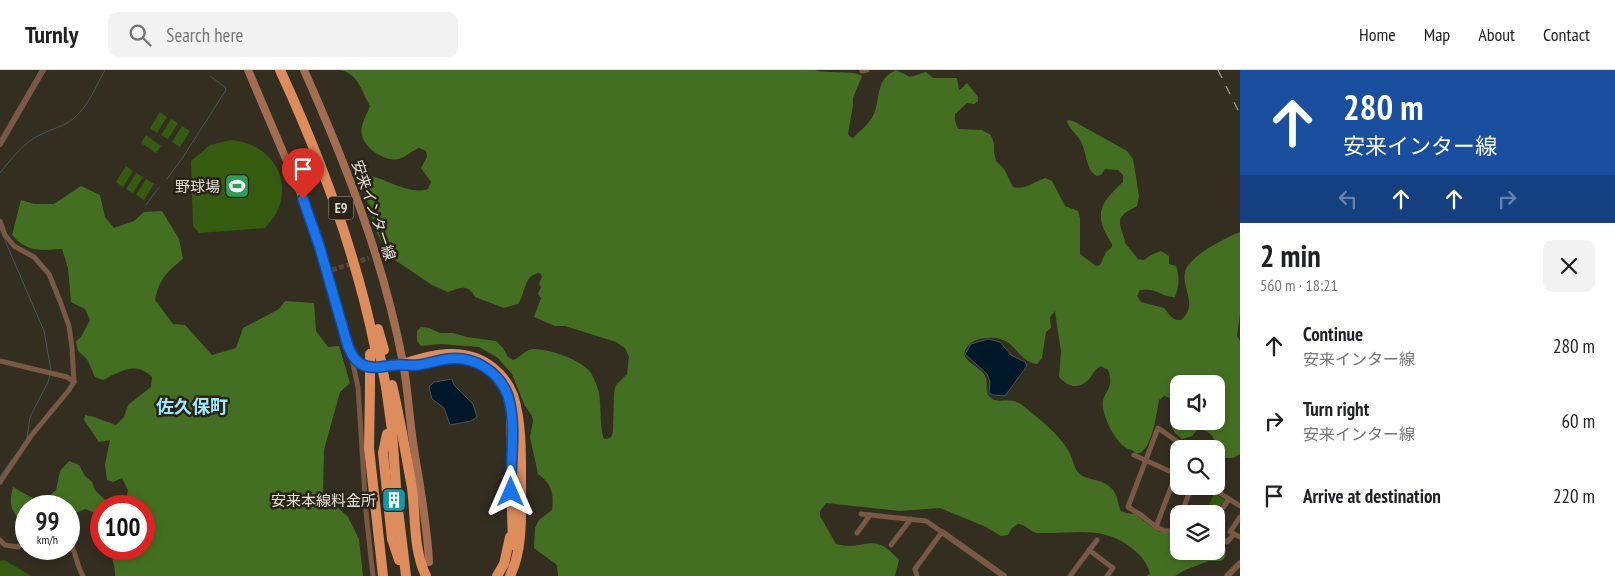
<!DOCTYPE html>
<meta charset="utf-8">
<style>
:root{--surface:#fff;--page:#f2f2f2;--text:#202124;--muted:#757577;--line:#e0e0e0}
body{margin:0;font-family:"PT Sans Narrow","Noto Sans JP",sans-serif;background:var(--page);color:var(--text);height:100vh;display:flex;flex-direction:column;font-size:19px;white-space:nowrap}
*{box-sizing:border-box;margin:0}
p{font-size:16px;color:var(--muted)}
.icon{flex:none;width:28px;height:28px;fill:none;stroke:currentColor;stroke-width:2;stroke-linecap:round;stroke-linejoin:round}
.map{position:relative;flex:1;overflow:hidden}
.drawer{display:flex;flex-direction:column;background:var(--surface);width:375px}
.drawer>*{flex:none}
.guide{background:#1a4fa0;color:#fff;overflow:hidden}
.fabs{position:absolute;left:1170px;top:305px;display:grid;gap:10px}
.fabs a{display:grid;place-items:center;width:55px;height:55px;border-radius:10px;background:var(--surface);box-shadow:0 2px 8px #0003;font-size:25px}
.speed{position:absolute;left:15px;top:425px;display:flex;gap:10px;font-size:25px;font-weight:700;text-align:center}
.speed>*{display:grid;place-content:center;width:65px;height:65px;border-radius:50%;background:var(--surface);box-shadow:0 2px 8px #0003;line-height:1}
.speed small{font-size:12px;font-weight:400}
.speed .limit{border:8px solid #d22;background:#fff;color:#111}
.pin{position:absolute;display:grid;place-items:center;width:42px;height:42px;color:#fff;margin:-51px -21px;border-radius:50% 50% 50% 0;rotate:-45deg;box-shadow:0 0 5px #0007}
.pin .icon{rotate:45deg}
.me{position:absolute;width:55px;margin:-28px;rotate:0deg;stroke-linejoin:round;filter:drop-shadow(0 0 4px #0008)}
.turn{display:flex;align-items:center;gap:18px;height:105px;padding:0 20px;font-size:22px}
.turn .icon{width:65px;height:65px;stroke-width:2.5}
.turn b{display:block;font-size:35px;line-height:42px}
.lanes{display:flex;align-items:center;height:48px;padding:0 20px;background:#0003;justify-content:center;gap:25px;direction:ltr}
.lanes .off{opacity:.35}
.round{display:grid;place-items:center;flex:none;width:52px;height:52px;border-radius:10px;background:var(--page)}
.summary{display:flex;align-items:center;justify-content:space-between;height:85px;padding:0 20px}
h1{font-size:30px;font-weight:700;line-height:38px}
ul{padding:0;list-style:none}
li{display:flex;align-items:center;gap:15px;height:75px;padding:0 20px}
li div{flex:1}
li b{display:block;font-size:19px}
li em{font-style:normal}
header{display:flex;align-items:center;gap:30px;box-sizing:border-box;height:70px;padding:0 25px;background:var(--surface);border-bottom:1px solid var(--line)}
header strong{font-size:24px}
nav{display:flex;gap:28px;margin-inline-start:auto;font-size:18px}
.search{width:350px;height:45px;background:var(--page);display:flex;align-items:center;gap:12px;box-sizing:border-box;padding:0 18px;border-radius:10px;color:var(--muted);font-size:19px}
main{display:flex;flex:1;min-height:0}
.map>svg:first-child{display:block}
.green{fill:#355b11}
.forest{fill:#446f22;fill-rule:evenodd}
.water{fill:#001928;stroke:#44555d}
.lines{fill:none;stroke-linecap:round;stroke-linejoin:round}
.stream{stroke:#44555d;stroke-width:1}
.minor-tunnel{stroke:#4e493c;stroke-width:5;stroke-dasharray:5 2.5;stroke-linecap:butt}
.minor{stroke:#795845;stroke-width:5}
.tertiary{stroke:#795845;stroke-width:6}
.secondary{stroke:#a26d50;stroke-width:8}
.motorway{stroke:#dd8c5e;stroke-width:10}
.rail{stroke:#cbc6be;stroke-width:1;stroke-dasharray:9 9;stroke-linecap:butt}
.motorway-bridge{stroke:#dd8c5e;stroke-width:10}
.route-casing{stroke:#114b97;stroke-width:12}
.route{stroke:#1a73e8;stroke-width:9}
.labels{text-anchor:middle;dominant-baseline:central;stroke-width:5;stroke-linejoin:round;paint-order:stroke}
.shield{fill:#2a2418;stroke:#aca89e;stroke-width:1}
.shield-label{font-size:14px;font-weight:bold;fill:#e4e0d8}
.poi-label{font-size:15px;fill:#e4e0d8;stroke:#2a2418;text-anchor:end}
.street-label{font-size:15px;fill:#e4e0d8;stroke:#2a2418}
.quarter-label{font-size:18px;font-weight:bold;fill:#9de8ff;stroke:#2a2418}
</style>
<header>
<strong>Turnly</strong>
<div class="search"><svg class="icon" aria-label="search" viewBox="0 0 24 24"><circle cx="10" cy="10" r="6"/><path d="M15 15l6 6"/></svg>Search here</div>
<nav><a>Home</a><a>Map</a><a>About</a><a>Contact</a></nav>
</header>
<main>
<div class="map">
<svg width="1240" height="506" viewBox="0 0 1240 506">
<rect width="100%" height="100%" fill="#342e21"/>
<!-- green -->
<g class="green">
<polygon points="160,42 167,47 157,63 150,58"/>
<polygon points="171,49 178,53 168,69 161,65"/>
<polygon points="182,56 190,61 180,77 172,72"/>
<polygon points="146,65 161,76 156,83 141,73"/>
<path d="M231,70C269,73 293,106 277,142C274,148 268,153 265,158L199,163L193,156L191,91L210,75Z"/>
<polygon points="126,96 133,101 123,117 116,112"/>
<polygon points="136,103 143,107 133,123 126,119"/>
<polygon points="146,109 154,114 144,130 136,125"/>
<polygon points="1214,423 1225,430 1216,444 1205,444"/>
<polygon points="4,490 28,504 31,506 0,506 0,491"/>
</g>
<!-- forest -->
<g class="forest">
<path d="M340,0H815C828,4 853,0 862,6L853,28V35L848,64L850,67L853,68C860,61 870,53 874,44C881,26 875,10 896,0L910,7L926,2L933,8H957L959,20L961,19L967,13L978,27V31L974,34L967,33L955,44V51L958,59L982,60L991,65L994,74V82L996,91L1004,99L1013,117C1027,120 1033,112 1045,108L1052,111L1065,136L1078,141L1080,148V184L1096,196L1100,195L1106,182L1112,177V174C1093,145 1099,134 1123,112V105L1118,100L1105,99L1101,105L1097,106C1086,101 1087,84 1082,74C1079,65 1070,61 1067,51L1069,50L1075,52L1127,81L1133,89L1139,126L1137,136C1133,139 1126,141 1123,145C1115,152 1125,165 1125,173L1138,189L1144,190L1151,185L1161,181L1169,186V194L1176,196C1180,208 1179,216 1175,227C1160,227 1157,217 1140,220L1137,226L1141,232L1164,238C1170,244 1171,251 1181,250C1200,234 1179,216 1186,199C1193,184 1225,168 1240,162V244L1237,266L1240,271V384L1233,388H1224C1214,376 1217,361 1198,359L1192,366L1182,369L1175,363L1171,356L1176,336L1170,328L1164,326L1159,330C1157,341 1152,380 1139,383C1136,384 1135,382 1132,380C1130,379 1127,379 1125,377C1115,371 1104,348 1103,337C1101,320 1116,321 1108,300L1101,296C1091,302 1094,305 1087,311C1078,320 1067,316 1059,307L1061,282L1055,241L1050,247L1051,258L1046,262L1042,288L1037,294C1015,291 1017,265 986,268C979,268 973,271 969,275C954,290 980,295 985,306C989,313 984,322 990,327C997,335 1010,326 1022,335C1037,347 1058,363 1068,380C1072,386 1073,395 1077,401C1084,411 1101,408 1110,417C1118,423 1117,433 1121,441L1126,443L1135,444L1153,458L1160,462L1179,464V481H1216V467C1225,474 1228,478 1224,489L1221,491H1209L1185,500L1175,506H1147L1150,503C1146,491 1140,484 1129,476C1101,455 1071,464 1038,463C1031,463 1026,454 1018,454L1012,458L1008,465L1001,466L986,457L940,438L900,441L826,433L820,441V446L836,474C867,482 872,459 899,490L895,506H558L557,495L534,478L535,458L539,450L552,440C554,423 552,414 538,404L530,367L533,351L532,346L524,334L512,304L498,288L479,277L441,274L421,276L417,271V261L421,257L429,258L440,263H453L467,267L496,271L503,278L508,287L513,290C521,287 524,280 533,279C549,279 580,289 590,302C594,307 597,316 599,323C601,335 600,360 604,369C611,369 612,366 613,361L614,323L616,315L627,304L629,287L625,278L616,272L565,256H555L534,247L541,228L538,224L541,217L539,214L542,207L540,203C523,204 526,224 518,234L504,238L475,227C468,213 459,218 448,222L432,215L389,186L375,159L371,142L362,116L361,107C378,101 405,127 428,119L431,112L421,98L427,87L426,81L419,78C414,80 403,88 399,89C385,92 366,79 362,66C359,56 367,45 370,36C362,22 358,3 340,0ZM1179,314H1216V351H1179Z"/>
<path d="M81,116L100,125L105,147L114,158L134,151L144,142L162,141L179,169L183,189C167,201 159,210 155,230L173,254L185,255L212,285L236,278L243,258L279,239L285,231L314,233L316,261L328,277L339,276L350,313L340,322L324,380L323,424L348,447L359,469L363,506H115C115,497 113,485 106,479H144V436H125L128,420L122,408L113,412L107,410L105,395L110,370L99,372L84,350L85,345L94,347L116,355L124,347L128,335L151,317L152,307C135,291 121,301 103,310L95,307L87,289L78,281L76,271L81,267L90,250L85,239L71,232L68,198L62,179C40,180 28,183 12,165L21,130L34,134H54Z"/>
<path d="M69,391L79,395L85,406L92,412L95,420L111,436H101V474L99,472V445L86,439L69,445V436H26V456L24,455C11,440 8,436 13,417L41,433L56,420L60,401Z"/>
</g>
<!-- water -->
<g class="water">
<polygon points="988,269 1000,272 1011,285 1025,292 1027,296 1005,326 993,325 989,323 990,312 987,304 965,284 971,274"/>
<polygon points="452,309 454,315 473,334 477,347 471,351 450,355 444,338 432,329 429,317 434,312"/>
</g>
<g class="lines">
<!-- stream -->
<g class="stream">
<path d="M0,103C11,89 25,71 42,64C52,59 64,56 73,49C88,37 96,16 105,0"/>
<polyline points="167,109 183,87 226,20 225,17 210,6"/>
<polyline points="146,135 159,117"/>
<polyline points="0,159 44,261 51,300"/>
<polyline points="27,368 30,347 48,312 50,304"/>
<polyline points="0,407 12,389"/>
<polyline points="0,475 0,476"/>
</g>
<!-- minor-tunnel -->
<polyline class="minor-tunnel" points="332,200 369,188"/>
<!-- minor -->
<g class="minor">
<polyline points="862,1 867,0"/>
<polyline points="0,151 5,165 14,176 34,187 49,204 60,231 69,256 72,278 74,312 69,320 31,366 0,412"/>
<polyline points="351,285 358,317 366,442 373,506"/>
<polyline points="0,291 67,307 74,312"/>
<polyline points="1134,385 1178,405"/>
<polyline points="1176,404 1156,457 1165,461 1179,460"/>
<polyline points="1206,416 1215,420 1240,436"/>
<polyline points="861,444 926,451 942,462 915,499 917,506"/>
<polyline points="1181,444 1192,416"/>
<polyline points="1240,447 1230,462 1240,467"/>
<polyline points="1216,448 1229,429"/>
<polyline points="1156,457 1141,445 1128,437 1158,358 1188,379"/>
<polyline points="1175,460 1179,451"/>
<polyline points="857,463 870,445"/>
<polyline points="1216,466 1227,472 1234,464"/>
<polyline points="0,470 5,475 18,477 26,470"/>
<path d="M69,470C76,482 76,494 83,506"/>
<polyline points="891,475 911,449"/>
<polyline points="1089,480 1113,498 1107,506"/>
<polyline points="1070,506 1097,470"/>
</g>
<!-- tertiary -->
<g class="tertiary">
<polyline points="0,74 43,0"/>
<polyline points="942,462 1004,506"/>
<polyline points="1227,506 1240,493"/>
</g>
<!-- secondary -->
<g class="secondary">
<path d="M248,0L303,129L319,175L351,283C362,304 384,296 403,294"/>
<path d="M304,0C346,94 384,192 403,293C408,319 409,346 413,372C419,412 427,451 429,492"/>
</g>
<!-- motorway -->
<g class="motorway">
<path d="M280,0C322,91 356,183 376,282"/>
<polyline points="378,259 384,280"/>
<path d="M403,294C433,284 466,276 493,298C502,305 509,315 513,325C522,353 521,387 521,416C521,446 523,479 510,506"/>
<path d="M392,315C400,349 406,384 412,418C416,448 413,479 426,506"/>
<polyline points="370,317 369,378 383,506"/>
<polyline points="386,317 392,360 397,431 406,506"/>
<polyline points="511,345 512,380 511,408 513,475"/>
<polyline points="387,364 383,383 392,469 399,490"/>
<polyline points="497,506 504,494 510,467"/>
</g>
<!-- rail -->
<polyline class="rail" points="1218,0 1240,44"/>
<!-- motorway-bridge -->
<g class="motorway-bridge">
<polyline points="379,281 386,317"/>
<polyline points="370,284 370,317"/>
</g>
</g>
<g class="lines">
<defs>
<path id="route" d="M303,129L319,175L348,276C351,283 354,290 361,294C371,300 384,296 395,295C403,294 410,296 418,295C428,294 438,290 448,289C474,286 499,301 508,326C517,355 510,392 511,422"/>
</defs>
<!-- route casing -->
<use href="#route" class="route-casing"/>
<!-- route -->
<use href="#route" class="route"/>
</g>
<!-- icons -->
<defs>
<symbol id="stadium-square" viewBox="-11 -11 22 22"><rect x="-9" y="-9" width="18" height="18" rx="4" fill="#2e9e5b" stroke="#2a2418"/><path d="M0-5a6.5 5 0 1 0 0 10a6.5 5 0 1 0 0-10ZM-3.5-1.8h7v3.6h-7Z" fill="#fff"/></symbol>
<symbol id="building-square" viewBox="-11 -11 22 22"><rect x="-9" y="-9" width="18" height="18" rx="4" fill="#0f9aa8" stroke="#2a2418"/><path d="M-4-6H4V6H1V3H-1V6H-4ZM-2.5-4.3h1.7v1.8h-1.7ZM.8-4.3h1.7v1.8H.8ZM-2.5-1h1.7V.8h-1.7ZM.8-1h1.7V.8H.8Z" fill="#fff"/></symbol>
</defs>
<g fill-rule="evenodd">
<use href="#stadium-square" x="223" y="102" width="28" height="28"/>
<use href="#building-square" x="380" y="416" width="28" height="28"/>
</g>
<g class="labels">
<!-- shield labels -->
<rect class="shield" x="328.5" y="126.5" width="25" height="23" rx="4"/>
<g class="shield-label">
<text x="341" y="138">E9</text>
</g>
<!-- poi labels -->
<g class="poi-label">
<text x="220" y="116">野球場</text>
<text x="376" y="430">安来本線料金所</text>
</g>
<!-- street labels -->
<g class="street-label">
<text transform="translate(374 140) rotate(71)">安来インター線</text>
</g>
<!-- quarter labels -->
<g class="quarter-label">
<text x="192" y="336">佐久保町</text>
</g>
</g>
</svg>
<div class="fabs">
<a><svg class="icon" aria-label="sound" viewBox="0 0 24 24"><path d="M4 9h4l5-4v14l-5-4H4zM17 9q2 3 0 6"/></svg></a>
<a><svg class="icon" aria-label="search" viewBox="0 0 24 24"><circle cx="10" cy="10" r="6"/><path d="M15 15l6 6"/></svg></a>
<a><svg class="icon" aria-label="layers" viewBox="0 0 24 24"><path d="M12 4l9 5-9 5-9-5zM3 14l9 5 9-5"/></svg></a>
</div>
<div class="speed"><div>99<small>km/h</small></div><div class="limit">100</div></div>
<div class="pin" style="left:303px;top:129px;background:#d93025"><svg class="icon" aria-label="arrive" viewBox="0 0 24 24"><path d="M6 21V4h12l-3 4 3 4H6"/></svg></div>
<svg class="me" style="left:511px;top:422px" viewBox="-20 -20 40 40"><path d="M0-17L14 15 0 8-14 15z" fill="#1a73e8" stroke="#fff" stroke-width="4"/></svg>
</div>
<section class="drawer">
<div class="guide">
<div class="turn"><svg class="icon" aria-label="ahead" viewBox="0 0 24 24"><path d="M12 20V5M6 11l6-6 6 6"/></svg><div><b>280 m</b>安来インター線</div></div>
<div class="lanes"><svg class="icon off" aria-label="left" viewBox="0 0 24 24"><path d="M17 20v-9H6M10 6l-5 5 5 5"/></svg><svg class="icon" aria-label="ahead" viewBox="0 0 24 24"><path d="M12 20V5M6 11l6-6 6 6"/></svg><svg class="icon" aria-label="ahead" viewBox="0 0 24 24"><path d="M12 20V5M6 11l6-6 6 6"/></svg><svg class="icon off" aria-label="right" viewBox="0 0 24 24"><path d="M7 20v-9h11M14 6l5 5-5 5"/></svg></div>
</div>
<div class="summary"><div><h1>2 min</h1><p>560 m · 18:21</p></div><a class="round"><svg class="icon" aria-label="close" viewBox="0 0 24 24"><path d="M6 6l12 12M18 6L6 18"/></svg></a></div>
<ul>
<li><svg class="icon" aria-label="ahead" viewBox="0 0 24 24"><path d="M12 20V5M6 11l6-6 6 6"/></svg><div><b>Continue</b><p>安来インター線</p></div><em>280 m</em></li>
<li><svg class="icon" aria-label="right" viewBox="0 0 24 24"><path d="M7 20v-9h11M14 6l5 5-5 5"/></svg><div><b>Turn right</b><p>安来インター線</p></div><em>60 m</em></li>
<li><svg class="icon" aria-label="arrive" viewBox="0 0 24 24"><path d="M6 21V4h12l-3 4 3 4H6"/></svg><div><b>Arrive at destination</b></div><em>220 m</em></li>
</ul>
</section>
</main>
